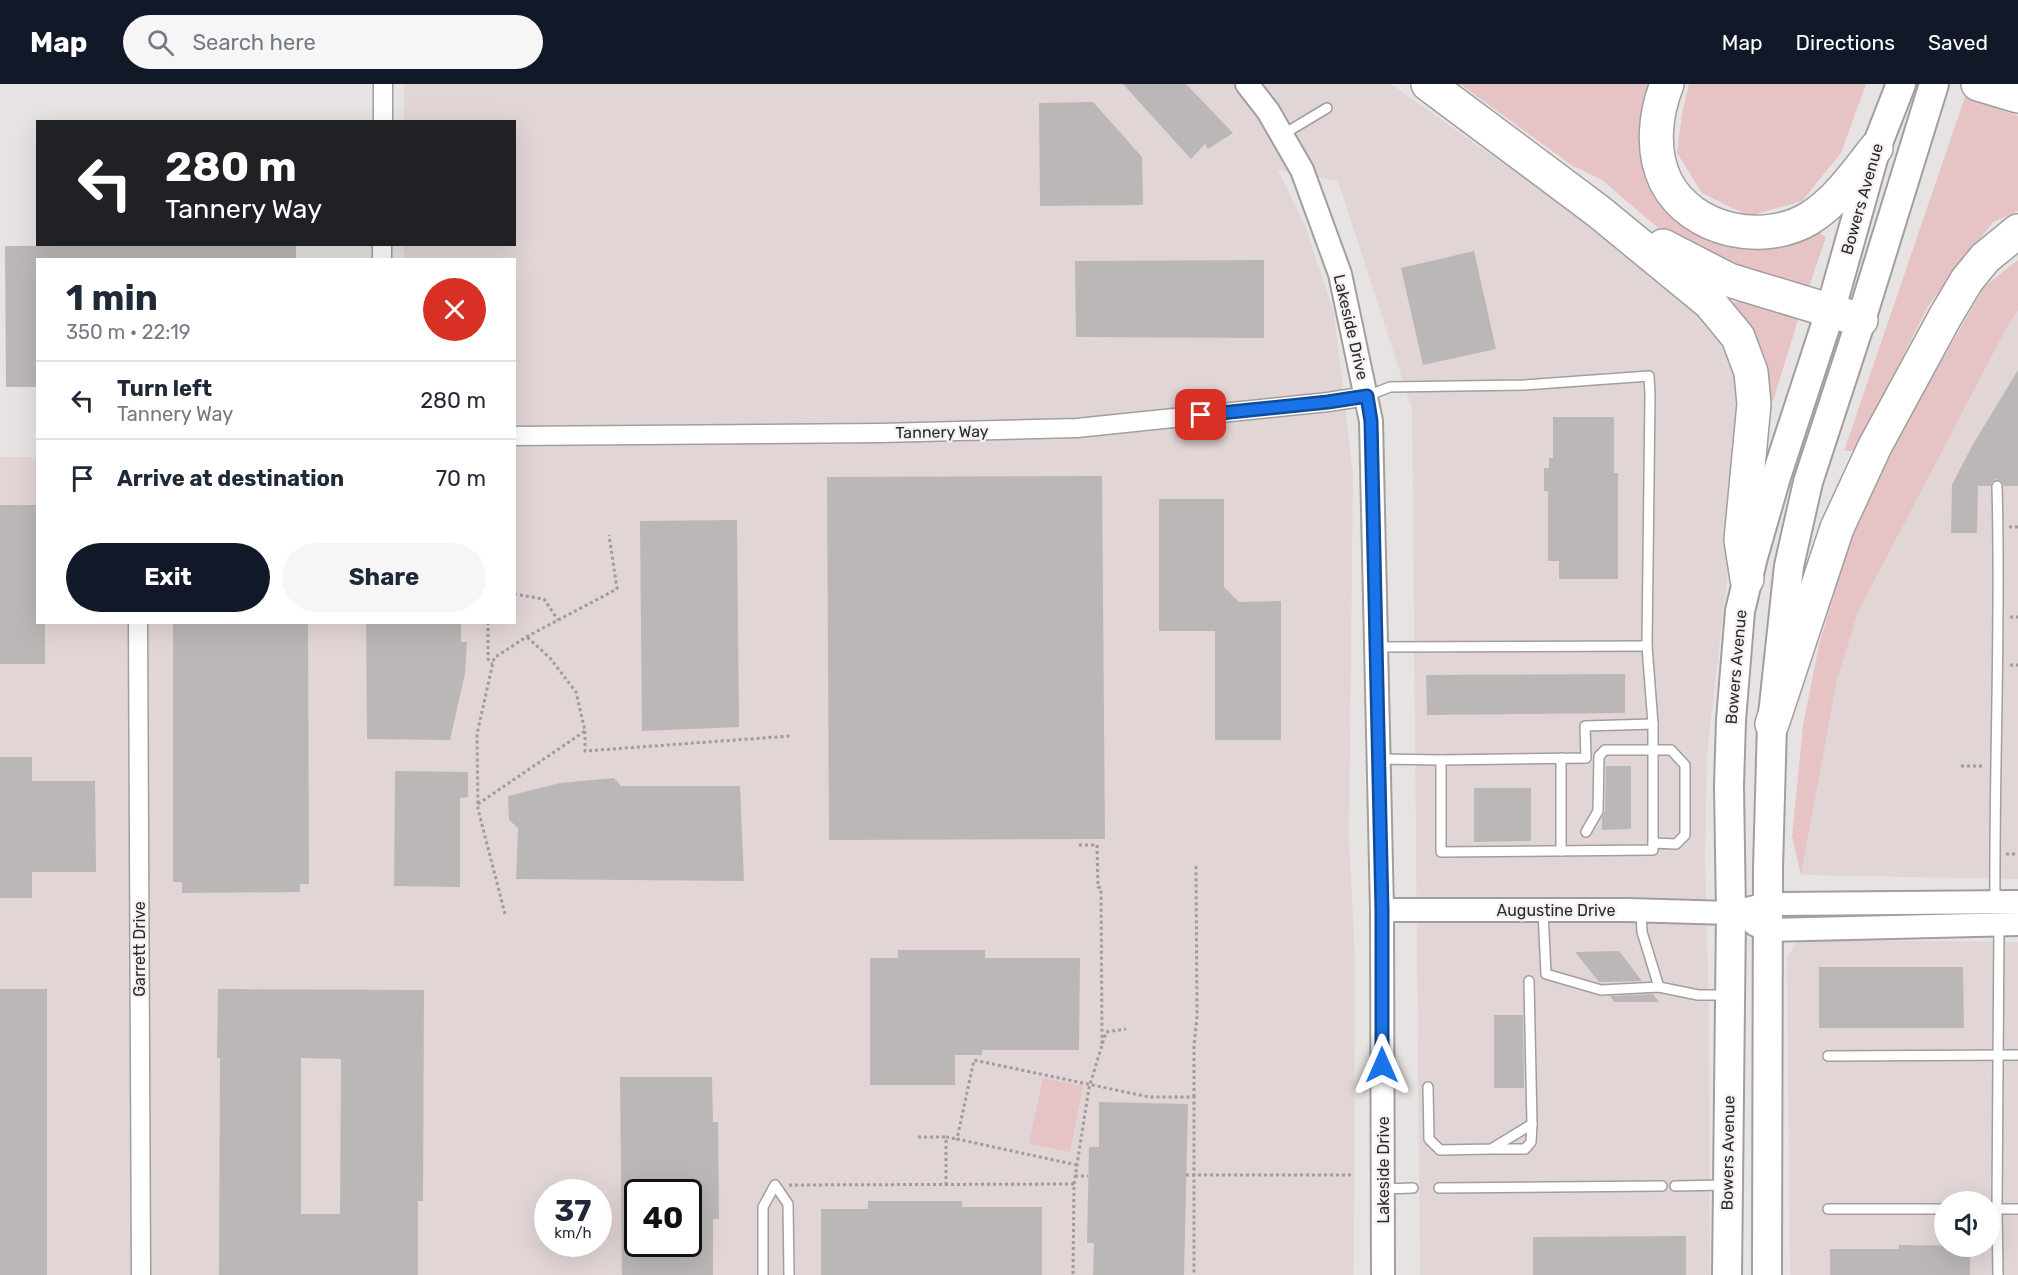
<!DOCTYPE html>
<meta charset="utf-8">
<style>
:root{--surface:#fff;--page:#f6f6f7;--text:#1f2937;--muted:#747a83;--line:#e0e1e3;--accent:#111827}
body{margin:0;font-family:Rubik,sans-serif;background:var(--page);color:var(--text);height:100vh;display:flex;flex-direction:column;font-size:22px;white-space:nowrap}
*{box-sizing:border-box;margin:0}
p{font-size:20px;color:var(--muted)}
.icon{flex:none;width:33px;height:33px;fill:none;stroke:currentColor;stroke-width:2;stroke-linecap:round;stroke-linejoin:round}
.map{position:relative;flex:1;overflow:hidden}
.panel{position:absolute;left:36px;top:174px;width:480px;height:366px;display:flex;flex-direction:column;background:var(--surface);border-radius:0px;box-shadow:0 6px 24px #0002}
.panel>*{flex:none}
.top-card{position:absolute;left:36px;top:36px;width:480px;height:126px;border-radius:0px;box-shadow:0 6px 24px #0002;background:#202124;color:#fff;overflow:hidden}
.tools{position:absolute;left:1934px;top:1107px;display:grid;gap:12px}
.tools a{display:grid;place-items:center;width:66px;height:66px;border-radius:50%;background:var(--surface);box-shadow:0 6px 24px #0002;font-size:30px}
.speed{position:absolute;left:534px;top:1095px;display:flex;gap:12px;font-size:30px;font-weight:700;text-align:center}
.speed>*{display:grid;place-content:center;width:78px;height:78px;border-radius:50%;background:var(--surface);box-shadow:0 6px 24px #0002;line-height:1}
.speed small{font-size:15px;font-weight:400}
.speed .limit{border:3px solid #111;border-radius:9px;background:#fff;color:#111}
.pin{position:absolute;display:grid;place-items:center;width:51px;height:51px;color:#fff;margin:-26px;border-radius:12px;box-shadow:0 3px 9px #0006}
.me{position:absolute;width:66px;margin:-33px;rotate:0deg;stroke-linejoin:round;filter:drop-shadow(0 0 4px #0008)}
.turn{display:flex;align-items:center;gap:21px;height:126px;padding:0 30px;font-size:27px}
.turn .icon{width:78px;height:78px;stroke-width:2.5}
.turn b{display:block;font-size:42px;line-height:51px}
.round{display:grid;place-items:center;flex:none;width:63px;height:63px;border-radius:32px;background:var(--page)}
.overview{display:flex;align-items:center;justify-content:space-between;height:102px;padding:0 30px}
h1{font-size:36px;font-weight:700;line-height:45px}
.primary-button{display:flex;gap:12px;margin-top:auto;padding:12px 30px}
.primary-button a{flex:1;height:69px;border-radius:36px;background:var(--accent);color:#fff;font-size:24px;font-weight:700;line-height:69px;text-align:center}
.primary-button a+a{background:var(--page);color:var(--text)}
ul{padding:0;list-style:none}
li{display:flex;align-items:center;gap:18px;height:78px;padding:0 30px;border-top:2px solid var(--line)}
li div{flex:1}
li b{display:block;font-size:22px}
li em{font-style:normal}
header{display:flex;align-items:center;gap:36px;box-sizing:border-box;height:84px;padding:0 30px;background:var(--accent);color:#fff}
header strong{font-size:28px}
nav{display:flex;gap:33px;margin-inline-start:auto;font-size:21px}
.search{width:420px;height:54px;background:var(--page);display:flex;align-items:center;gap:15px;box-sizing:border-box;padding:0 21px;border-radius:33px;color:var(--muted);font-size:22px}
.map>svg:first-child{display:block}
.built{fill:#e2d5d5;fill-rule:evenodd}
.green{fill:#e6c3c5}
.building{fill:#bbb7b7;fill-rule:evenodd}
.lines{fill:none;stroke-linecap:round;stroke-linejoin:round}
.service-casing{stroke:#a29e9e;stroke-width:12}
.minor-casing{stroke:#a29e9e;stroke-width:21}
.tertiary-casing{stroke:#a29e9e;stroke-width:26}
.primary-casing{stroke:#a29e9e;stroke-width:32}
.motorway-casing{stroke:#a29e9e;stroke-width:36}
.path{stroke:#9f9c9c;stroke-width:3;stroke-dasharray:3 3;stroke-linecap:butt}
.service{stroke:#fff;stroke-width:9}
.minor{stroke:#fff;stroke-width:18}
.tertiary{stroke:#fff;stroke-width:22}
.primary{stroke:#fff;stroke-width:28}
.motorway{stroke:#fff;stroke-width:33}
.route-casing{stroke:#114b97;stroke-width:15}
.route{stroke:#1a73e8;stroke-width:10}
.labels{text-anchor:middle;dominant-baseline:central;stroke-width:4.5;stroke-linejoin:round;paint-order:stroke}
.street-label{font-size:16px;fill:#2c2a2a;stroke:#f5f0f1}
</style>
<header>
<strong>Map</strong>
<div class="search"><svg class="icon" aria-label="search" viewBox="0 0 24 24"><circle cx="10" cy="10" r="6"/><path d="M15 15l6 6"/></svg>Search here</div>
<nav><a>Map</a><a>Directions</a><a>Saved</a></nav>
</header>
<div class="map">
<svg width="2018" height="1191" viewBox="0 0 2018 1191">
<rect width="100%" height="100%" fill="#e8e3e3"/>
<!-- built -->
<g class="built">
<path d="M404,0H1391L1699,218L1739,279L1740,381L1707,671L1705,775L1709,923L1710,1191H1420L1412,325L1338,97L1278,86L1305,141L1334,229L1353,390L1349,753L1355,875L1354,1191H0V373H37L38,538H514V176L404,175V161L514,160V38L404,37ZM548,1108H598V1160H548ZM638,1108H688V1160H638Z"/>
<polygon points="2018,226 2018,795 1801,791 1837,596 1858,528 2007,243"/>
<path d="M1823,856L2018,858V1191H1790L1787,874L1797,858ZM1944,1118H1989V1162H1944Z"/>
</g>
<!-- green -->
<g class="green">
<polygon points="1460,0 1650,0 1643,16 1642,66 1701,149 1814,146 1826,153 1810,200 1805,206 1725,180 1657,143 1602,96 1573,82"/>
<polygon points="1689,0 1866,0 1841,69 1802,117 1749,132 1702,109 1677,69 1682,29"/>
<polygon points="1965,13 2018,32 2018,127 1993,138 1928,222 1856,367 1844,367"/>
<polygon points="2018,176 2018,226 2007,243 1858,528 1837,596 1801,791 1792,752 1803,642 1819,561 1854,442 1893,362 1984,203"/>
<polygon points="1741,217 1798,236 1773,317 1760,316 1732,224 1735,218"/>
<polygon points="1043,994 1083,1002 1070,1068 1029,1060"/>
</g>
<!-- building -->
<g class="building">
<polygon points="1123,0 1186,0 1233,49 1208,65 1205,60 1191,75"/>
<polygon points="1093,18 1142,73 1143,121 1040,122 1039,19"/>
<polygon points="296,160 296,176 38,176 38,303 6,303 5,162"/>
<polygon points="1474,167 1496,265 1423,281 1401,184"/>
<polygon points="1264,176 1264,254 1076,253 1075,177"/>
<polygon points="2018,286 2018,402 2004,402 2002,398 1997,395 1993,397 1990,402 1978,402 1977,449 1951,449 1952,401 1972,362"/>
<polygon points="1553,333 1614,333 1614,389 1618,389 1618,495 1559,495 1559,477 1548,477 1548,407 1544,407 1544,384 1549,384 1549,374 1553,374"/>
<polygon points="1102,392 1105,755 829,756 827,393"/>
<polygon points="1159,415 1224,415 1224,503 1239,518 1281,517 1281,656 1215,656 1215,547 1159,547"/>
<polygon points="0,421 38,421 38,538 45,538 45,580 0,580"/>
<polygon points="737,436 739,643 642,647 640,437"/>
<polygon points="173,538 308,538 309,800 300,800 300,808 182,809 182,798 173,798"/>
<polygon points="366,538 461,538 461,558 467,558 465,589 450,656 367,655"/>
<polygon points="1625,590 1625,629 1427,631 1426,591"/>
<polygon points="0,673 32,673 32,697 95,697 96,788 32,788 32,814 0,814"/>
<polygon points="1606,682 1631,682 1631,745 1602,746 1602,733 1605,727"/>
<polygon points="395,687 468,688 468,713 460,714 460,803 394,802"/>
<polygon points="614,694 621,702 740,702 744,797 516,795 518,744 509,736 508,712 560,699"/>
<polygon points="1474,704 1531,704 1531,757 1474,758"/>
<polygon points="898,866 985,866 985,874 1080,874 1079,966 982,966 982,971 955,971 955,1001 870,1001 870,874 898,874"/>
<polygon points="1619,867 1642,897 1599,898 1575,868"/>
<polygon points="1819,883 1963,883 1964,944 1819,944"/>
<rect x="0" y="905" width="47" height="286"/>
<path d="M218,905L424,906L423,1117H418V1191H219L220,974H217ZM301,974L341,975L340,1130H301Z"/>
<polygon points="1653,910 1659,918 1614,918 1610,912"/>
<polygon points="1494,931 1523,931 1524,1004 1494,1004"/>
<path d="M620,993H712L713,1038H718L719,1135H713V1191H622ZM638,1108H688V1160H638Z"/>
<polygon points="1099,1018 1188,1020 1184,1191 1093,1191 1094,1159 1087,1159 1089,1063 1099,1063"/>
<polygon points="868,1117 962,1117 962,1123 1042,1123 1042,1191 821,1191 821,1125 868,1125"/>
<polygon points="1686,1152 1686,1191 1533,1191 1533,1153"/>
<polygon points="1899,1161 1970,1162 1970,1191 1830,1191 1830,1165 1899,1165"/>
</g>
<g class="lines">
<defs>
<g id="service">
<polyline points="1282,51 1327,24"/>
<polyline points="1367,312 1390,303 1524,301 1649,292 1650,310 1647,562 1653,640 1653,766 1441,768 1441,676 1380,675"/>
<polyline points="1375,563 1647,562"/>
<polyline points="1441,676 1586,674 1585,642 1653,640"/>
<polyline points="1586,748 1598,727 1599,672 1605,666 1671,666 1685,681 1685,751 1676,760 1653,759"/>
<polyline points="1561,767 1561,674"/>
<path d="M1995,818C1994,679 2001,541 1997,402"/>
<polyline points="1543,827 1546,890 1601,906 1659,903 1698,911 1727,911"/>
<polyline points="1641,827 1642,848 1659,903"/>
<polyline points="1828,972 2018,971"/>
<polyline points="1428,1003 1429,1055 1440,1066 1491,1065 1532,1040 1529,897"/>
<polyline points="1494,1065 1525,1065 1531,1058 1532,1040"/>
<polyline points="1675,1102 1724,1101"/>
<polyline points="1439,1104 1662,1102"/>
<polyline points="1383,1105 1413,1104"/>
<polyline points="1828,1125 1944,1125"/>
<polyline points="1989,1125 2018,1125"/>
<polyline points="763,1191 763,1123 775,1101 788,1120 789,1191"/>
<polyline points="1998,1191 1997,1125 1999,840"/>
</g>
<g id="minor">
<polyline points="383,38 383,0"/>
<polyline points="382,176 382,160"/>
<polyline points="514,352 880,349 1077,344 1328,318 1367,312"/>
<polyline points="138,538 141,1191"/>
</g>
<g id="tertiary">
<polyline points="1247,0 1268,27 1302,86 1340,190 1371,337 1382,826 1383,1191"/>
<polyline points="1382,826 1628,826 1731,829 1767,820 2018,818"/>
<polyline points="1754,840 1767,846 2018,840"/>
</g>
<g id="primary">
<polyline points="1727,1191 1731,829 1729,702 1731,636 1740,527 1753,473 1776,393 1830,228 1876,64 1901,0"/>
<polyline points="1767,1191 1768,784 1772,640 1789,482 1808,398 1861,236 1934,0"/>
</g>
<g id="motorway">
<polyline points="1428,0 1598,127 1710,219 1738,253 1751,288 1754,320 1741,456 1747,495"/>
<path d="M1667,0C1655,30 1651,68 1666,98C1692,148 1764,162 1810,134C1837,117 1857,88 1876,64"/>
<polyline points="1978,0 2018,12"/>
<polyline points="1663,162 1729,196 1861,236"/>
<polyline points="1772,640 1837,444 1875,362 1945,233 1967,196 1985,174 2018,147"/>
</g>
</defs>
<!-- service casing -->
<use href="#service" class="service-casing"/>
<!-- minor casing -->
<use href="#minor" class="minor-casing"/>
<!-- tertiary casing -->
<use href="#tertiary" class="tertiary-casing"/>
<!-- primary casing -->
<use href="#primary" class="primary-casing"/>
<!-- motorway casing -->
<use href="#motorway" class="motorway-casing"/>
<!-- path -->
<g class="path">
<polyline points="2009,443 2018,443"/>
<polyline points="514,510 544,515 558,536"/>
<polyline points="2010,533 2018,533"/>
<polyline points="488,538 488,575 492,580"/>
<polyline points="2010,581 2018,581"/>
<polyline points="585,647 585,667 790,652"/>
<polyline points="1961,682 1983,682"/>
<polyline points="478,720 585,647 576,608 550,574 527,553"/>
<polyline points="1079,761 1097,761 1098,803 1101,804 1102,960"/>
<polyline points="2006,770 2018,770"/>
<polyline points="505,830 478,725 477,650 494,574 526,553 617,505 609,451"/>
<polyline points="1194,1013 1194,962 1197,933 1196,782"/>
<polyline points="918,1053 946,1053"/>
<polyline points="1077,1081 957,1055 974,976 1149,1013 1194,1013 1194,1191"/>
<polyline points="1186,1091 1351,1091"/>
<polyline points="1075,1092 1088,1092"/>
<polyline points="1074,1100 1089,1004 1106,948 1126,945"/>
<polyline points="789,1101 1074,1100 1073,1191"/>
<polyline points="946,1101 946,1053 957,1055"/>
</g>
<!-- service -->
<use href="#service" class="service"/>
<!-- minor -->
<use href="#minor" class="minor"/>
<!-- tertiary -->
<use href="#tertiary" class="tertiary"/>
<!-- primary -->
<use href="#primary" class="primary"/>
<!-- motorway -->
<use href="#motorway" class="motorway"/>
</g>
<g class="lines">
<defs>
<polyline id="route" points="1201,331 1328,318 1367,312 1371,337 1382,826 1382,981"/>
</defs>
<!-- route casing -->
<use href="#route" class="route-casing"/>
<!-- route -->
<use href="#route" class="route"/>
</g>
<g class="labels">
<!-- street labels -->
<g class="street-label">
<text transform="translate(1862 115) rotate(-74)">Bowers Avenue</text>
<text transform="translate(1351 243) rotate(77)">Lakeside Drive</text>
<text transform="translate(942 348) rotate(-1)">Tannery Way</text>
<text transform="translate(1736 583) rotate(-85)">Bowers Avenue</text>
<text x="1556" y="826">Augustine Drive</text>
<text transform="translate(139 865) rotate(-90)">Garrett Drive</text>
<text transform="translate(1728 1069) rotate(-89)">Bowers Avenue</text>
<text transform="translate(1383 1086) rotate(-90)">Lakeside Drive</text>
</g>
</g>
</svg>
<div class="tools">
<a><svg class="icon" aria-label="sound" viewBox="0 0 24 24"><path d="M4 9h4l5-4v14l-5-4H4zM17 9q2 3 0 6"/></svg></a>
</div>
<div class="speed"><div>37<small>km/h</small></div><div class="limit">40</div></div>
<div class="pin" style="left:1201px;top:331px;background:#d93025"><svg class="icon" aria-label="arrive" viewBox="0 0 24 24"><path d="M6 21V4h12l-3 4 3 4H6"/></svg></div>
<svg class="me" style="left:1382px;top:981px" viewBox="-20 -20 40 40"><path d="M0-17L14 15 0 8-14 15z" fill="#1a73e8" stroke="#fff" stroke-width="4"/></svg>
<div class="top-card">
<div class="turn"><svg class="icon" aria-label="left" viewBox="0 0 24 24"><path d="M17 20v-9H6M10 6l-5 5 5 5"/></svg><div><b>280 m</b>Tannery Way</div></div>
</div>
<section class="panel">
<div class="overview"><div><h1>1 min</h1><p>350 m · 22:19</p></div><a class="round" style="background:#d93025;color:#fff"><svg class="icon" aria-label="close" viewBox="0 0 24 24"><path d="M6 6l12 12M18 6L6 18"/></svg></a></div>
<ul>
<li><svg class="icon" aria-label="left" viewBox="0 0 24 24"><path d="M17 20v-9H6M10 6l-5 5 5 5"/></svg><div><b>Turn left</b><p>Tannery Way</p></div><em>280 m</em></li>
<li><svg class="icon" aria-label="arrive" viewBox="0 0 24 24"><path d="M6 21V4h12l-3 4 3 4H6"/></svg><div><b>Arrive at destination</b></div><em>70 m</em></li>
</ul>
<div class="primary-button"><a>Exit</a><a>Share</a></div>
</section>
</div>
